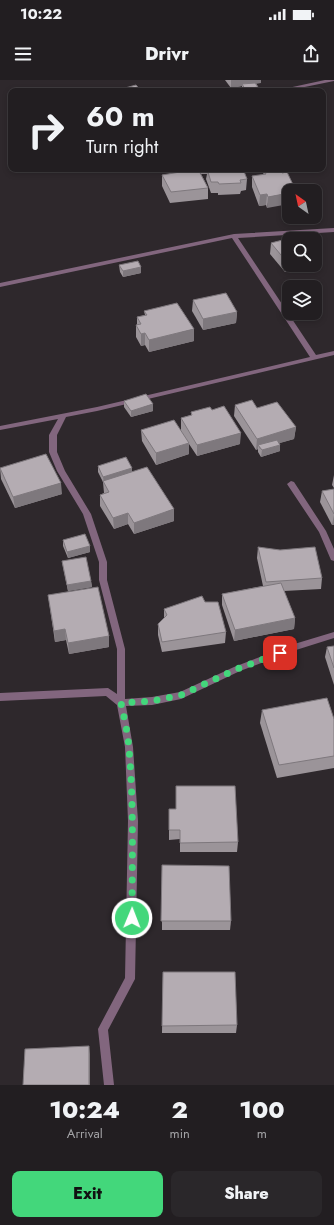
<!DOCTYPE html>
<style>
:root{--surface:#221e21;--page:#2a272a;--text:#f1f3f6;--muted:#a2a2a5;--line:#3f3c3f;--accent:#43d77b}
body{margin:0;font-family:Jost,sans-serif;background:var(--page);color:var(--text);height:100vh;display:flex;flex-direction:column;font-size:15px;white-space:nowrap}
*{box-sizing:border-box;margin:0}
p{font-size:13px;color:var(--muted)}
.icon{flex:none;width:22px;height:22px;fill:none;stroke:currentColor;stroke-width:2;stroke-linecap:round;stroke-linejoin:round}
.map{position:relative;height:1005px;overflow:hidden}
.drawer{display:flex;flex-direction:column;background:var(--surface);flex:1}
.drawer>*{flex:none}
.guide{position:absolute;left:8px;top:8px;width:318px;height:84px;border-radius:8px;box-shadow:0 2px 6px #0003,0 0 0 1px var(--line);background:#221e21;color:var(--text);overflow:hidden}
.needle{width:26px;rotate:327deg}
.controls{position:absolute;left:282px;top:104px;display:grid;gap:8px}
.controls a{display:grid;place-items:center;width:40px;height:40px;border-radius:8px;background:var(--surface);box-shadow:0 2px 6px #0003,0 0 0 1px var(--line);font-size:20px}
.pin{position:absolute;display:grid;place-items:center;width:34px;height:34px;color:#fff;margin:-17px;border-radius:8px;box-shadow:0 2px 6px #0006}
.me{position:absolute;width:44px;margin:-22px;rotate:1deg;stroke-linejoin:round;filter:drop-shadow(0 0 3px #0008)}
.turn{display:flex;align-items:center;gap:14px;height:84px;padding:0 12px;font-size:18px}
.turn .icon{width:52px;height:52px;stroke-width:2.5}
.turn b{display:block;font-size:28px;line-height:34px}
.eta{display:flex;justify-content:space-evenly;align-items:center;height:68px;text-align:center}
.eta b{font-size:24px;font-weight:800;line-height:28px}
.cta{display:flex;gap:8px;margin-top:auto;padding:8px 12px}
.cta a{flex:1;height:46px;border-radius:8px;background:var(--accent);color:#111;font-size:16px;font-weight:800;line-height:46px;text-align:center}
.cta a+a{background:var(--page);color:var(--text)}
.status{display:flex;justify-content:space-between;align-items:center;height:28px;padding:0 20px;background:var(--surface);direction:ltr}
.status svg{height:11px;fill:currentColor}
header{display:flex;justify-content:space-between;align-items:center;height:52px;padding:0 12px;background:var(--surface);font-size:18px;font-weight:800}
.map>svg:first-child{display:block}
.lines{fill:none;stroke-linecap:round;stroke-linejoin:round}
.minor{fill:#82667e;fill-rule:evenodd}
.wall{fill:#9b9499}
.shaded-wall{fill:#7e787d}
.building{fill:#b4acb2;stroke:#7e787d}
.route{stroke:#43d77b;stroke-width:7;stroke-dasharray:0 12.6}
</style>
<div class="status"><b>10:22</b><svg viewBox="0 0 49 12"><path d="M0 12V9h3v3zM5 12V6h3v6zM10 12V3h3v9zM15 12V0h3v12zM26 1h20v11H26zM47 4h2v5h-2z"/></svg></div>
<header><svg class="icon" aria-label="menu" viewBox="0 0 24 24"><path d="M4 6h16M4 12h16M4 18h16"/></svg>Drivr<svg class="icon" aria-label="share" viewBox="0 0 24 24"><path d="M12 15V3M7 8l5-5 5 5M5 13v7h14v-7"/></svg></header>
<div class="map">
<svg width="334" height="1005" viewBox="0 0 334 1005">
<rect width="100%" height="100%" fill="#2e282c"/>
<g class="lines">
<!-- minor -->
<g class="minor">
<polygon points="325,0 334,0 334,1 285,11 274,11"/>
<polygon points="334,148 334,152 238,158 316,275 334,271 334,275 97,331 66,337 57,355 57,372 65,391 91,434 107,482 107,500 125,569 125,619 152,617 180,612 234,587 291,565 334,552 334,558 296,570 240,591 181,619 152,625 126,626 133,667 138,741 135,899 108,950 114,1005 104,1005 98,949 125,898 128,741 125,667 117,625 106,616 0,621 0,613 108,608 117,614 117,569 99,500 99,482 83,434 57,391 49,372 49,355 58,339 0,350 0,346 97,327 310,277 232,158 0,207 0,203 234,154"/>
<polygon points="291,401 294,402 326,451 334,469 334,481 331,480 319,452 287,404"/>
</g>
</g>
<!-- wall -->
<g class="wall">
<polygon points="225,0 261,0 261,3 256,3 258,7 258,11 242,11 242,6 231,8"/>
<polygon points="175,89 197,90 196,89 243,89 247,99 246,110 241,111 240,114 218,115 218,113 211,113 206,99 207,94 201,94 208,108 208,119 170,123 162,106 162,95 175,93"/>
<polygon points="274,89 267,128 266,125 259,126 252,107 252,96 263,95 264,90"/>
<polygon points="306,154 289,185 310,185 285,192 270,174 271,163"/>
<polygon points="119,185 141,187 141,193 123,197 120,192"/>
<polygon points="193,220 237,232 236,243 203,250 192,231"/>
<polygon points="144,231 194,261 149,272 145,265 141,266 136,257 136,245 137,245 137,237 145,235"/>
<polygon points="124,321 153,331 131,337 124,327"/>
<polygon points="235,325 257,328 296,347 294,359 279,363 280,365 280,371 261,377 258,372 258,369 256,370 234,336"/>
<polygon points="191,332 240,364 197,376 189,364 189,374 156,385 142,361 141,350 181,350 181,338 191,335"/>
<polygon points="98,386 132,388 132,392 174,441 134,454 128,444 114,449 100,426 100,415 104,413 103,402 98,392"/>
<polygon points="0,388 62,414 15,428 1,399"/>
<polygon points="334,395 334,408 332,405"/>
<polygon points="334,409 334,445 332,445 320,422 322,411"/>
<polygon points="63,460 90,466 90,472 68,478 63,466"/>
<polygon points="258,467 322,498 321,509 284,511 295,538 294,549 234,561 222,525 222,514 263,506 257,478"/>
<polygon points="62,481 91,501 92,507 68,511 63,487"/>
<polygon points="48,515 109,556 109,567 69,574 66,560 55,562"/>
<polygon points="205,522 226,552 225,563 162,572 158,555 158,544 164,538 164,529"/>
<polygon points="334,566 334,605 325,577 327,567"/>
<polygon points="262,630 334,639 334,688 277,698 260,643"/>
<polygon points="169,729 238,762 237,772 180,772 180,759 169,760"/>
<polygon points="162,785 231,841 230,850 162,850"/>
<polygon points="163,892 237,945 236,953 162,953"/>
</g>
<!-- shaded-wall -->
<g class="shaded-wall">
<polygon points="231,0 261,0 261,3 243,6 242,4 242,6 231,8"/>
<polygon points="258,7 258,11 245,11 245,9"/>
<polygon points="289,113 289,124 267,128 268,117"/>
<polygon points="267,114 266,125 259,126 260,115"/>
<polygon points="322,171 320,182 315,184 315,173"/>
<polygon points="289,180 289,185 310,185 285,192 286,181"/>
<polygon points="141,187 141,193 123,197 123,191"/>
<polygon points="237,232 236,243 203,250 203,239"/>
<polygon points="194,249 194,261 149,272 149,260"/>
<polygon points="145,253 145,265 141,266 141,254"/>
<polygon points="153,324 153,331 131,337 131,331"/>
<polygon points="296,347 294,359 260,369 258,365 258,369 256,370 257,359"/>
<polygon points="241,353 240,364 197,376 197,365"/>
<polygon points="189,363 189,374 156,385 156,373"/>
<polygon points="280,365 280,371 261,377 262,370"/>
<polygon points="132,388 132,394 104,403 103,397"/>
<polygon points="61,403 62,414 15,428 13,417"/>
<polygon points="174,429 174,441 134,454 134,443"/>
<polygon points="128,433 128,444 114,449 113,438"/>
<polygon points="334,435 334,445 332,445"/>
<polygon points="90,466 90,472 68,478 67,472"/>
<polygon points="91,501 92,507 68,511 67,505"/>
<polygon points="295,538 294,549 234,561 235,550"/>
<polygon points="65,549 66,560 55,562 54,551"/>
<polygon points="109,556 109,567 69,574 68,563"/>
<polygon points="89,966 90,974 90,1005 89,1005"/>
</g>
<!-- building -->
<g class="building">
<polygon points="255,3 258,7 245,9 242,4"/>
<polygon points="136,5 141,11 128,11 125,8"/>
<polygon points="118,9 120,11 110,11"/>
<polygon points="175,89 196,89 196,90 176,93"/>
<polygon points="198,89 208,108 171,112 162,95"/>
<polygon points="207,89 243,89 247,99 240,100 241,103 219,104 218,102 211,102"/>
<polygon points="274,89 280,89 282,93 287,92 296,111 289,111 289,113 268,117 267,114 260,115 252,96 266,94 264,90"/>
<polygon points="306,154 310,159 289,159 289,180 286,181 271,163"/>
<polygon points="315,164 322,171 315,173"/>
<polygon points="138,181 141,187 123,191 119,185"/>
<polygon points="226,213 237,232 203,239 193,220"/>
<polygon points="177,223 194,249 149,260 145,253 141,254 136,245 141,244 137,237 147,235 144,231"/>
<polygon points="146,314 153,324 131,331 124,321"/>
<polygon points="252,320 257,328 277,322 296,347 257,359 235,325"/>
<polygon points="224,326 241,353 197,365 181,338 192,335 191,332 210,327 212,330"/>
<polygon points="174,340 189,363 156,373 141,350"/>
<polygon points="277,360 280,365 262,370 258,365"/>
<polygon points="46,374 61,403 13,417 0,388"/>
<polygon points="126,377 132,388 103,397 98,386"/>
<polygon points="147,387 174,429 134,443 128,433 113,438 100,415 109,412 103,401"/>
<polygon points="334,409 334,434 322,411"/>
<polygon points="85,454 90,466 67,472 63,460"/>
<polygon points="258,467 280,470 315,467 322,498 266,502"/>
<polygon points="86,477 91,501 67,505 62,481"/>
<polygon points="281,503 295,538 235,550 222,514"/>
<polygon points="98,507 109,556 68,563 65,549 54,551 48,515"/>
<polygon points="202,516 205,522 218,522 226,552 162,562 158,544 167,535 164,529"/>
<polygon points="334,566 334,588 327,567"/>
<polygon points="327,618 334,639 334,676 279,685 262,630"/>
<polygon points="176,706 235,706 238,762 180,763 180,750 169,750 169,729 176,729"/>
<polygon points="162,785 229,786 231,841 161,841"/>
<polygon points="163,892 235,892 237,945 162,946"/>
<polygon points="89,966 89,1005 23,1005 25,969"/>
</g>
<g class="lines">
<!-- route -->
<path class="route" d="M132,838C132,781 134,725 129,669C128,653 124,638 121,623L152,621L181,615L237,589L280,573"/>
</g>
</svg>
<div class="controls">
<a><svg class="needle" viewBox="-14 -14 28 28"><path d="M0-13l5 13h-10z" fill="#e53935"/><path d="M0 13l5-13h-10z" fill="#a2a2a5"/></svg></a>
<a><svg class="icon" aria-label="search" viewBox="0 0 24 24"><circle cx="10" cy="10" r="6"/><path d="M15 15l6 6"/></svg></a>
<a><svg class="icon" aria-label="layers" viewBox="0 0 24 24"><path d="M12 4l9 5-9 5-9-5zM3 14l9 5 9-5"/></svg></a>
</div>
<div class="pin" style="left:280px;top:573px;background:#d93025"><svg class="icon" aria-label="arrive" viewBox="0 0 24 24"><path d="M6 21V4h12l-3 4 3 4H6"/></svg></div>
<svg class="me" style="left:132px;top:838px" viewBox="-20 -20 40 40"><circle r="17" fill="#43d77b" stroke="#fff" stroke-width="3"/><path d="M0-11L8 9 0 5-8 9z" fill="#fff"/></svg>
<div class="guide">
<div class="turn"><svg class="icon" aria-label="right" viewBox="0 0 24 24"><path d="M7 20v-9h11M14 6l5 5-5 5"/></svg><div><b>60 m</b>Turn right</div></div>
</div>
</div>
<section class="drawer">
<div class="eta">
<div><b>10:24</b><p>Arrival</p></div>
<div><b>2</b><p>min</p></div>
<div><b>100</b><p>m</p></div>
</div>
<div class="cta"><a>Exit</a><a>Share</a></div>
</section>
